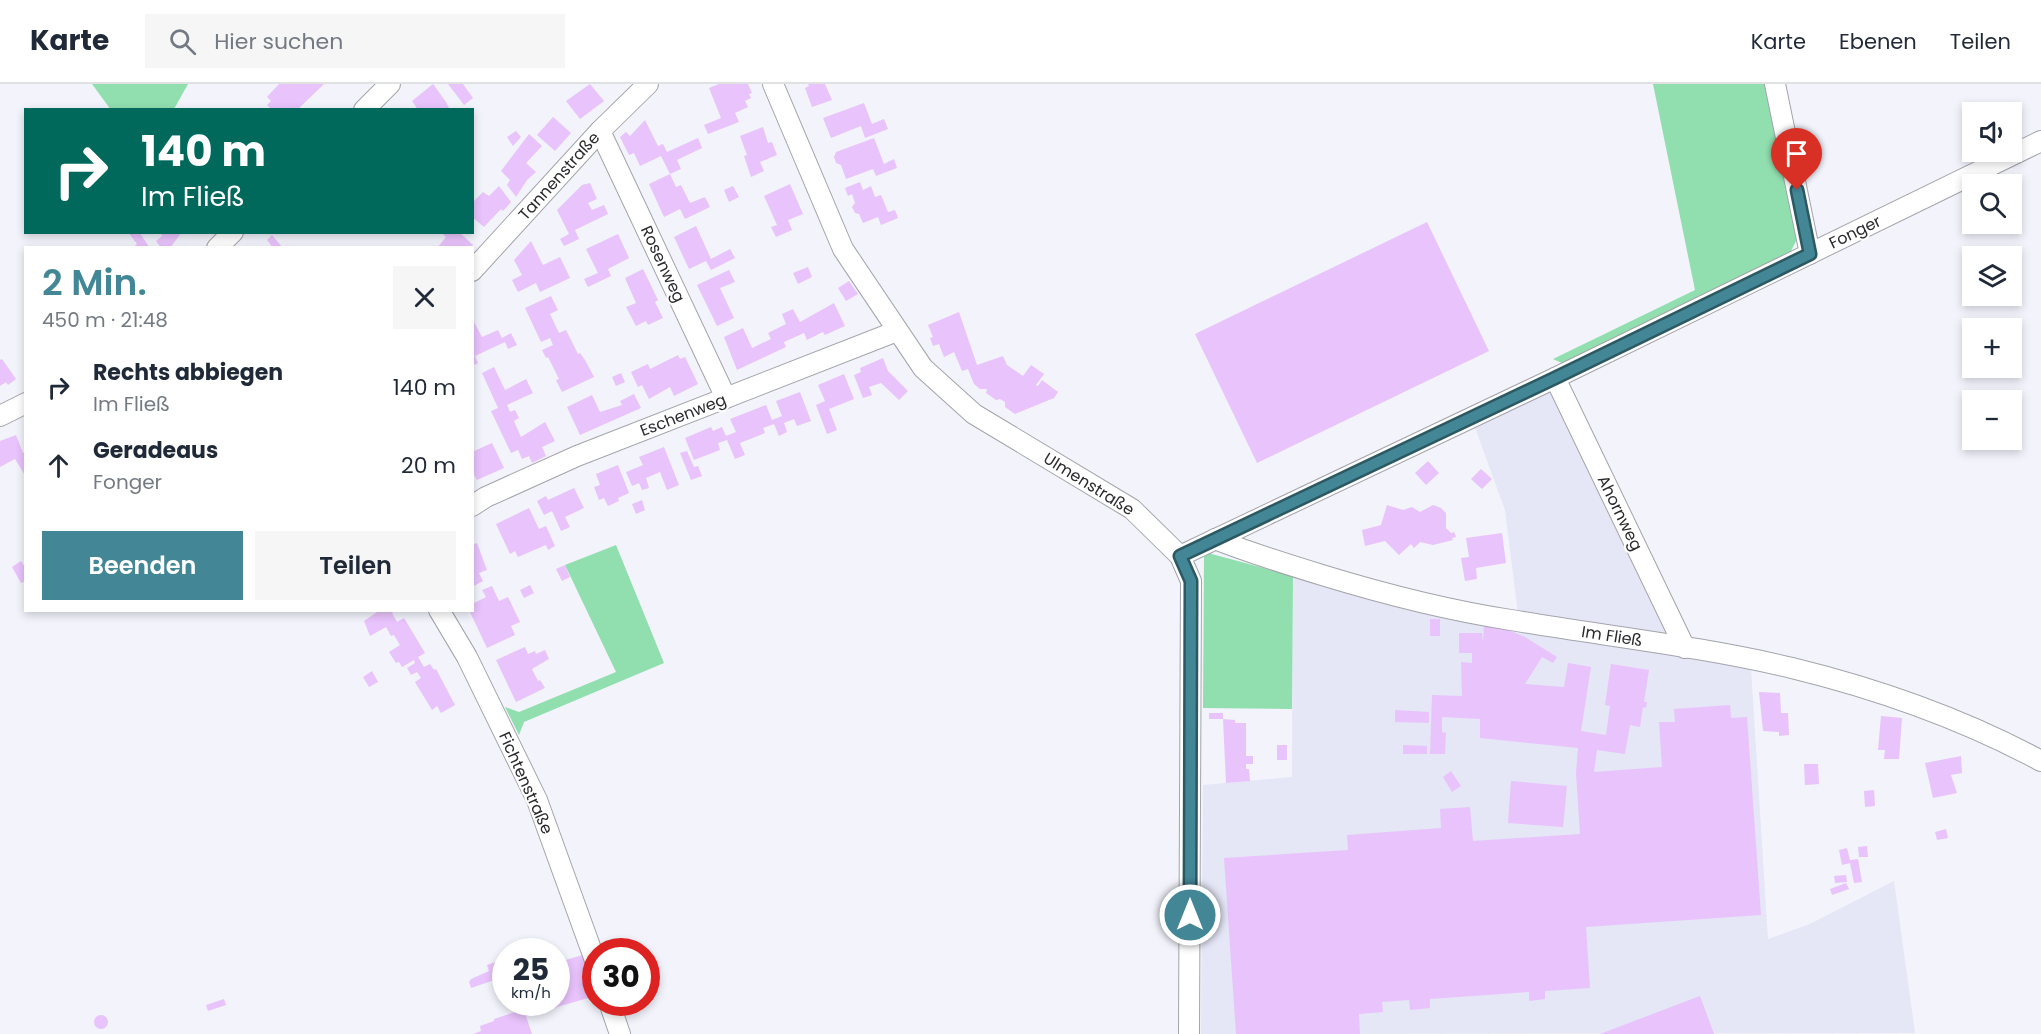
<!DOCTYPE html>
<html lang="de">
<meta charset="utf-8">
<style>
:root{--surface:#fff;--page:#f6f6f7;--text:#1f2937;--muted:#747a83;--line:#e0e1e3;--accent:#438796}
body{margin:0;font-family:Poppins,sans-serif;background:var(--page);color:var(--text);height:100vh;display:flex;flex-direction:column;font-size:22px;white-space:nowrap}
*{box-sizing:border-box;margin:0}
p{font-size:20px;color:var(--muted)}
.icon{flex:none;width:33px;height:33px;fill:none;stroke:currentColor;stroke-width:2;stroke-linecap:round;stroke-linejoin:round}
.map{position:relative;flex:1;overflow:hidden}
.side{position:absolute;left:24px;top:162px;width:450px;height:366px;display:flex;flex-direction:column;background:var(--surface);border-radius:0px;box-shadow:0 3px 9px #0003}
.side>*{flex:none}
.top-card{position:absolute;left:24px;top:24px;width:450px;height:126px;border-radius:0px;box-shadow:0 3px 9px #0003;background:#00695c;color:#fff;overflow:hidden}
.tools{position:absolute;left:1962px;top:18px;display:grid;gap:12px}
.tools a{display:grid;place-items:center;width:60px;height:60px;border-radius:0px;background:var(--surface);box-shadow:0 3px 9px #0003;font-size:30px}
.speed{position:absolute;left:492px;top:854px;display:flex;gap:12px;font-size:30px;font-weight:700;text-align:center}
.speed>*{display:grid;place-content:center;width:78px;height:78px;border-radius:50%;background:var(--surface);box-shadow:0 3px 9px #0003;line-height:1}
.speed small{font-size:15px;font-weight:400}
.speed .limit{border:9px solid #d22;background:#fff;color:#111}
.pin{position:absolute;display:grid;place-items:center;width:51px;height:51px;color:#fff;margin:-62px -26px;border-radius:50% 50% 50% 0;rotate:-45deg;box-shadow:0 0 6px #0007}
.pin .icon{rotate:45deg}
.me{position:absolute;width:66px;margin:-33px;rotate:0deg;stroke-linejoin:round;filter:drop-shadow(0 0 4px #0008)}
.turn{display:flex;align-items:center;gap:21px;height:126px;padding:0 18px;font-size:27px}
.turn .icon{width:78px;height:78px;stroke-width:2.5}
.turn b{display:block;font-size:42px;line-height:51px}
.round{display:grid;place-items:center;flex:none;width:63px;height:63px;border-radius:0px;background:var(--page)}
.summary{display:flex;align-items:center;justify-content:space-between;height:102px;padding:0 18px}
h1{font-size:36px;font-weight:600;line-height:45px;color:var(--accent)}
.button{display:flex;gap:12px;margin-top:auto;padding:12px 18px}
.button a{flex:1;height:69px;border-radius:0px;background:var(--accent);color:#fff;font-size:24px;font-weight:600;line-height:69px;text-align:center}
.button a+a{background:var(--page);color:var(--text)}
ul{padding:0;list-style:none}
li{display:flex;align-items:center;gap:18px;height:78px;padding:0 18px}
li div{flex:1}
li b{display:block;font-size:22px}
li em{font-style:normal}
header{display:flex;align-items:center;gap:36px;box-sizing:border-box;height:84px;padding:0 30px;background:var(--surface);border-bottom:2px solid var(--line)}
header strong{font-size:28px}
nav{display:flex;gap:33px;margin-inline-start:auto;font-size:21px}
.search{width:420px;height:54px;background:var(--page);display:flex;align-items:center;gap:15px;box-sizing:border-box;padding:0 21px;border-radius:0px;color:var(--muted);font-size:22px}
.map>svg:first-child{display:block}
.built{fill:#e5e6f6}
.green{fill:#91dfaf}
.building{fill:#e9c3fc}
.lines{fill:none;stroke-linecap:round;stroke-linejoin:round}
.minor-casing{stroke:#a3a4ac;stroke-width:22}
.minor{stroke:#fff;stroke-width:20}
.route-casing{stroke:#2c5862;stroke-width:15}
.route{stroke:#438796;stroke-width:10}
.labels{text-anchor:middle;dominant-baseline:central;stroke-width:4.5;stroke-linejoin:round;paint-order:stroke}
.street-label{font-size:16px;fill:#2a2a2d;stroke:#fff}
</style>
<header>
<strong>Karte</strong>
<div class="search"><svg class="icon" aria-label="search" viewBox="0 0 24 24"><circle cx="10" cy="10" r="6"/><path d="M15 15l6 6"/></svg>Hier suchen</div>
<nav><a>Karte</a><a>Ebenen</a><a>Teilen</a></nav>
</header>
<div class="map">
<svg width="2041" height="950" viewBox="0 0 2041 950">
<rect width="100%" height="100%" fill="#f2f3fb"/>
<!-- built -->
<g class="built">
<polygon points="1544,307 1558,311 1669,544 1662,553 1518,530 1505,426 1474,341"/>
<polygon points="1293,492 1483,539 1751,585 1768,855 1810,840 1894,797 1915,949 1201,950 1203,701 1292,693"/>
</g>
<!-- green -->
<g class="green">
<polygon points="92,0 188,0 174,25 111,26"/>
<polygon points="1653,0 1767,0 1798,153 1789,171 1564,280 1553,275 1695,206"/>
<polygon points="616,461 664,579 524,638 519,651 505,623 519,628 616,588 565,481"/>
<polygon points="1208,469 1293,492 1292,625 1203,624 1204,473"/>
</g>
<!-- building -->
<g class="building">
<polygon points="279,0 324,0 297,26 272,26 267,21 271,17 267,13"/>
<polygon points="433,0 446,18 450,26 418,26 412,17"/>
<polygon points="448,0 463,0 473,14 464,21"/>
<polygon points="590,0 604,17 580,35 566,17"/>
<polygon points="719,0 748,0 752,9 749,10 751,14 745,17 748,23 735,29 739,38 708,50 704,41 721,34 709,4"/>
<polygon points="808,0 825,0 832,16 812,23 805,4 809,2"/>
<polygon points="864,19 872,40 884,35 888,45 865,54 861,42 831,54 823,34"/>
<polygon points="553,33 571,49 555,67 537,51"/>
<polygon points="645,36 658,62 663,60 667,68 698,54 702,64 677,76 681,85 670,90 661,72 640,82 634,69 629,71 620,53 626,48 630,52"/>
<polygon points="763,43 768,59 772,58 777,71 760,78 764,87 751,93 744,72 747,71 740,52"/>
<polygon points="516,47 521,53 513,62 507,53"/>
<polygon points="529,50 542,62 526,79 536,88 527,96 516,113 507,101 510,96 501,87"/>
<polygon points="874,54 884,80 894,75 897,84 876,92 873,85 846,95 841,81 836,79 834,73 836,68"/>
<polygon points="670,90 676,103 681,101 690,119 705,113 710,123 685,135 680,125 664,133 649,100"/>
<polygon points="860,98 863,106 871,102 875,113 881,111 888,128 895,126 898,134 881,141 878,133 863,139 859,130 855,129 852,123 855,119 852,110 848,112 845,104"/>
<polygon points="590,99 597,115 588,119 592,126 604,121 608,130 575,146 579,155 564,162 560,155 569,150 557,126 582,101"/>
<polygon points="790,100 803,130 788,136 792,146 776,153 771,143 777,141 764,112"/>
<polygon points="499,102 511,118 503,127 501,125 484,143 472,133 472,119 483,108 489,112"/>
<polygon points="733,102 739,113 729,118 724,106"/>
<polygon points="1427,138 1489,267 1257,379 1195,250"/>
<polygon points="696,142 711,175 730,165 735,174 711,186 706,177 689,185 674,153"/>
<polygon points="128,148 139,148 150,164 132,164 137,160"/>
<polygon points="159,148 182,148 170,164 161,164 156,157 162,152"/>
<polygon points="441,148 459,148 473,161 471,164 437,164 446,153"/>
<polygon points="618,150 629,174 608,185 611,192 588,203 584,195 598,189 586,165"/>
<polygon points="272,151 283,164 273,164 267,156"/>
<polygon points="531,157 543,181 560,173 570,194 540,208 536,199 518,208 512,196 522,191 514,176"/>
<polygon points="808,183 812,193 798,200 793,189"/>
<polygon points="643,185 658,216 655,218 663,234 648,241 646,237 636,242 626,223 636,219 625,194"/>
<polygon points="729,186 735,198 720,204 734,234 717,242 697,201"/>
<polygon points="849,197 858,210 846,217 838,204"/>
<polygon points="551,212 558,226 550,230 559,249 566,246 578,270 580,269 585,276 594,293 562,308 556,296 559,295 548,273 546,274 542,266 553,261 550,254 541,258 525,224"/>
<polygon points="834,219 845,242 825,251 823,248 807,256 804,249 784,258 786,263 737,286 724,253 743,244 752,264 771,255 768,249 786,240 782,230 793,225 800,238"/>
<polygon points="959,228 977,281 1003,272 1007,281 1023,292 1031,281 1044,290 1036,301 1038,302 1042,296 1058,308 1054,314 1015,330 1005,323 1005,318 1000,315 996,316 986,309 987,305 980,305 974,300 968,285 962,287 954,268 944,273 939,260 933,262 930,254 933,253 928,241"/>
<polygon points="472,234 482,253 498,246 502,254 511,249 517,261 508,265 505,258 475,272 478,279 472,282"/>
<polygon points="678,271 680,275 685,273 698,300 674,312 670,303 649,315 642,301 638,303 631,288 648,280 650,285"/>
<polygon points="883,274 888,287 908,307 899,316 881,299 869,303 872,311 863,314 857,299 854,291 861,288 860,284"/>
<polygon points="2,275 16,295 8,301 6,298 0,302 0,276"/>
<polygon points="494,283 505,306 526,295 533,309 507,321 510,328 515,326 519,334 514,337 521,353 545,338 555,357 542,363 546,372 532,379 529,372 522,375 518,366 511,369 491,327 498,324 482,289"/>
<polygon points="621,289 625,298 616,302 612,293"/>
<polygon points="844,290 854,315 829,325 837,346 827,350 816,321 825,317 818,301"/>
<polygon points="800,308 811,337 797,342 794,335 784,339 787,348 779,352 774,340 763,344 765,349 740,359 745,371 735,375 727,356 718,359 720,366 694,376 685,354 711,343 713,347 722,343 726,352 736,348 730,335 766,321 772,336 782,332 776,317"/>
<polygon points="634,310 641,324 580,351 567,323 592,311 600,328 622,321 620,317"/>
<polygon points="16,351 23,369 26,368 26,393 15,375 0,383 0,357"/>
<polygon points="492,359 504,384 477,396 474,391 472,392 472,368"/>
<polygon points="664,363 679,401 667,406 660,388 646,394 649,404 642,406 639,399 632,402 626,388 643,381 639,373"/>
<polygon points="687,367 694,383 698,382 702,392 691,396 680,369"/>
<polygon points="1428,377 1439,389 1426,401 1415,389"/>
<polygon points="618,381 629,409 618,414 619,417 608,422 604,414 599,416 594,403 600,401 596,390"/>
<polygon points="1481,385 1492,395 1482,405 1471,395"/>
<polygon points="574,404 584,424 565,433 570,443 561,447 552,427 544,431 537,417 546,412 548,416"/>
<polygon points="642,416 645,426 636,430 632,420"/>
<polygon points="1387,421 1403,426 1412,423 1420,428 1433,421 1441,424 1446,429 1446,444 1451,449 1454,448 1456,453 1452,454 1453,456 1433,461 1420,458 1414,464 1411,460 1399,471 1385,457 1365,462 1362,446 1381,441"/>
<polygon points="529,424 539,445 546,442 555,462 548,466 546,461 518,473 515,467 510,470 496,440"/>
<polygon points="1502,449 1506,479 1476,484 1477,495 1465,497 1461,474 1469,473 1466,454"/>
<polygon points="477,459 487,486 479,489 483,497 472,503 472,461"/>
<polygon points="21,477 26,485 26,497 21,499 12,483"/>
<polygon points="565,481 570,493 562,497 556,485"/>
<polygon points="530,501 534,509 524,514 520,506"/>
<polygon points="492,502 499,517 508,513 520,538 511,542 515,551 487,564 469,526 472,526 472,520 486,513 482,506"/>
<polygon points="380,526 396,526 392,529 397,538 404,534 425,569 418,573 424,583 430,580 434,586 436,585 455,621 441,629 437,622 432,626 415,598 421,594 417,588 411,591 407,584 415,579 414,576 402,583 399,578 396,579 389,568 400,561 394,551 391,552 386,543 370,552 364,537"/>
<rect x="1430" y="535" width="10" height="17"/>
<polygon points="1484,540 1506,545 1525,553 1557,573 1553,579 1542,573 1525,600 1564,603 1568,579 1591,583 1581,647 1606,651 1610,622 1605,621 1611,580 1649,586 1644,618 1647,618 1646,624 1643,623 1640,643 1630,641 1625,670 1597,666 1594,688 1662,683 1659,638 1675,638 1674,625 1730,621 1731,634 1747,633 1761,831 1586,843 1590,904 1545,907 1545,915 1529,917 1529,908 1430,915 1430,924 1410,926 1409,916 1382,918 1383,928 1359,930 1360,950 1236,950 1224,774 1348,766 1347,751 1441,744 1440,725 1470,723 1473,757 1580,750 1576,689 1578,664 1480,654 1480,635 1442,633 1442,648 1446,649 1445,670 1430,670 1432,611 1462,612 1461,578 1472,579 1472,569 1459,569 1459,549 1482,549 1483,559"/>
<polygon points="525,563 528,570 535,567 536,570 545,566 549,575 532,585 538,597 540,596 545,604 516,618 496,576"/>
<polygon points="372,587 378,598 369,603 363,593"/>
<polygon points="1759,608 1780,609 1781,629 1788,629 1789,651 1779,652 1779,648 1763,647"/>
<polygon points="1395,626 1429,628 1429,639 1395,638"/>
<rect x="1209" y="629" width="14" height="6"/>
<polygon points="1881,632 1902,634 1899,675 1884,675 1885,666 1878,666"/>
<polygon points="1223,635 1235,636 1235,639 1246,639 1246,672 1253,672 1253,680 1246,680 1246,685 1249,685 1250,697 1226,699"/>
<rect x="1277" y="661" width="10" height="15"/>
<polygon points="1403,661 1427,662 1427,670 1403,670"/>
<polygon points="1961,672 1962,689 1951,691 1957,709 1933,714 1925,679"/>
<polygon points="1804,680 1818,680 1819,700 1805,701"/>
<polygon points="1451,687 1461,702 1452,708 1443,693"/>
<polygon points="1511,697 1567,702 1563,743 1508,739"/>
<polygon points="1874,706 1875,722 1865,723 1864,707"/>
<polygon points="1946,745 1948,754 1937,756 1935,748"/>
<polygon points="1867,762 1868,773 1859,773 1858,763"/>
<polygon points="1847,764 1850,776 1858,775 1862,798 1854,799 1850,779 1842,781 1839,766"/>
<polygon points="1846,791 1847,798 1835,799 1834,792"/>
<polygon points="1846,799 1849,805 1832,811 1830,805"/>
<polygon points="583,871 595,912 526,932 532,950 473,950 481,947 480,942 494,937 494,935 524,925 523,921 532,918 556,918 556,899 567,896 562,877"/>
<polygon points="506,874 506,892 471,904 469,898 471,895 489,887 487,881"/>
<polygon points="1700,912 1714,950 1600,950"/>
<polygon points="224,915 226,921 208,927 206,921"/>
<circle cx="101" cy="938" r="7"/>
</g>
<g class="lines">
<defs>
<g id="minor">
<polyline points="773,0 843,165 923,284 974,330 1132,425 1180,472 1191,497 1189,950"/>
<polyline points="1775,0 1810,170"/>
<polyline points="364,26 390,0"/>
<polyline points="600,47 726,314"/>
<polyline points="217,164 233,148"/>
<polyline points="472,187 600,47 648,0"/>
<polyline points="1555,294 1685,564"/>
<polyline points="0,332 26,319"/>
<polyline points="472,422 486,413 577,372 897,247"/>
<path d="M1215,455C1250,469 1286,480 1322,491C1384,510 1446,526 1511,536C1604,552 1700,562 1792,584C1878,605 1963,635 2041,677"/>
<polyline points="1180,472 1555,294 2041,57"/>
<polyline points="439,526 467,573 537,716 596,879"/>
<polyline points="609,918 620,950"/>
</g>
</defs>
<!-- minor casing -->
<use href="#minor" class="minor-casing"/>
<!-- minor -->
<use href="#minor" class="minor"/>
</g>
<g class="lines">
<defs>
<polyline id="route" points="1190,831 1191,497 1180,472 1555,294 1810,170 1797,106"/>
</defs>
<!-- route casing -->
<use href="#route" class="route-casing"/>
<!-- route -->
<use href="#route" class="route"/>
</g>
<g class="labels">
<!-- street labels -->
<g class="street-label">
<text transform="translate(559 92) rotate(-48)">Tannenstraße</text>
<text transform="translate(1855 148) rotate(-26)">Fonger</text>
<text transform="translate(663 180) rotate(65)">Rosenweg</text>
<text transform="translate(683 331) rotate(-21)">Eschenweg</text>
<text transform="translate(1089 400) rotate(32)">Ulmenstraße</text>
<text transform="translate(1620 429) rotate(64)">Ahornweg</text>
<text transform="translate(1612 552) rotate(9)">Im Fließ</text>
<text transform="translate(526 699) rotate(66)">Fichtenstraße</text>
</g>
</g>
</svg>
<div class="tools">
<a><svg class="icon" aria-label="sound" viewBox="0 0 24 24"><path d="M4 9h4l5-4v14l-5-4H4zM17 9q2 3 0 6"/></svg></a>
<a><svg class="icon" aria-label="search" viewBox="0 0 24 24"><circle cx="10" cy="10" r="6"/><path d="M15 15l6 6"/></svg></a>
<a><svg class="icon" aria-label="layers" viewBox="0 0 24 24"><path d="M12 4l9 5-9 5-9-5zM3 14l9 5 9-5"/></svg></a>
<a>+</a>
<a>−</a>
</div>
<div class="speed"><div>25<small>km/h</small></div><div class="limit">30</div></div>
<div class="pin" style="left:1797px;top:106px;background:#d93025"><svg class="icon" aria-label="arrive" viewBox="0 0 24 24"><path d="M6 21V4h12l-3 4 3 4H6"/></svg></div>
<svg class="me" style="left:1190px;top:831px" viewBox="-20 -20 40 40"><circle r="17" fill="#438796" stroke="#fff" stroke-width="3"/><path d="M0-11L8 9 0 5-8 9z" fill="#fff"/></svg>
<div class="top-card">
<div class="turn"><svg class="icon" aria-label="right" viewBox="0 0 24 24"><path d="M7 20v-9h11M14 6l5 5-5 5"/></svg><div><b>140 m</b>Im Fließ</div></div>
</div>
<section class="side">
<div class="summary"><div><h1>2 Min.</h1><p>450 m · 21:48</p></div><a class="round"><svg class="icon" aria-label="close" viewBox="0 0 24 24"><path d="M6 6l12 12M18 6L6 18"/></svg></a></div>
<ul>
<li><svg class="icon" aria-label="right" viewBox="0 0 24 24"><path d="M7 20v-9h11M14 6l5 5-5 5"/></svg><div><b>Rechts abbiegen</b><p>Im Fließ</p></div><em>140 m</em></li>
<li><svg class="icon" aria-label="ahead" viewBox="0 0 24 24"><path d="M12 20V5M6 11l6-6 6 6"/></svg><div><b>Geradeaus</b><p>Fonger</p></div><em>20 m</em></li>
</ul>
<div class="button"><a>Beenden</a><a>Teilen</a></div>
</section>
</div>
